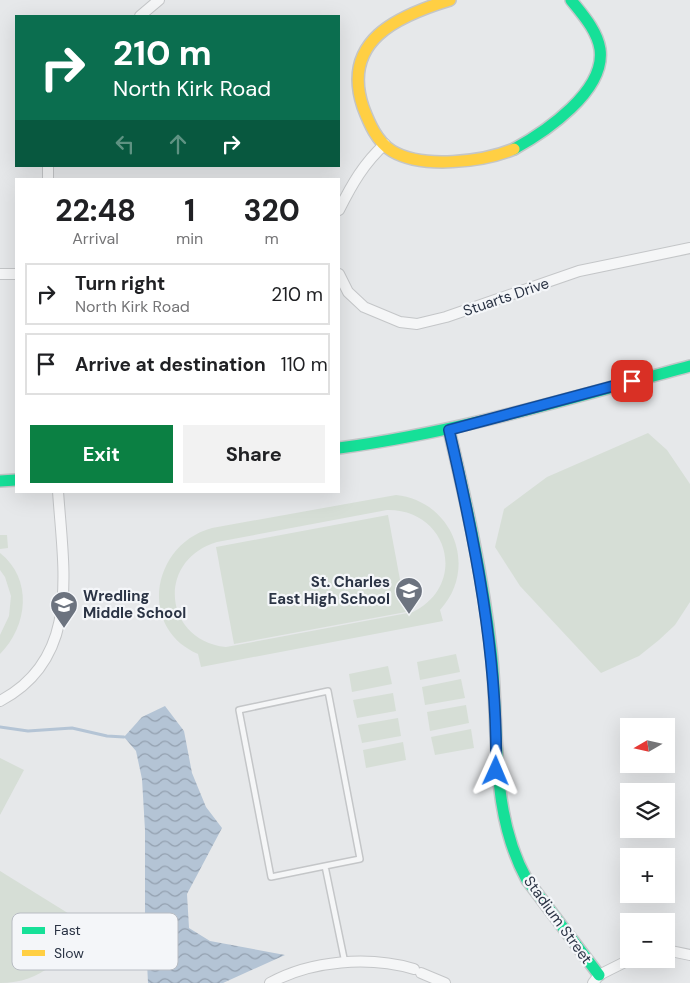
<!DOCTYPE html>
<meta charset="utf-8">
<style>
:root{--surface:#fff;--page:#f2f2f2;--text:#202124;--muted:#757577;--line:#e0e0e0;--accent:#0b8043}
body{margin:0;font-family:"DM Sans",sans-serif;background:var(--page);color:var(--text);height:100vh;display:flex;flex-direction:column;font-size:19px;white-space:nowrap}
*{box-sizing:border-box;margin:0}
p{font-size:16px;color:var(--muted)}
.icon{flex:none;width:28px;height:28px;fill:none;stroke:currentColor;stroke-width:2;stroke-linecap:round;stroke-linejoin:round}
.map{position:relative;flex:1;overflow:hidden}
.sheet{position:absolute;left:15px;top:178px;width:325px;height:315px;display:flex;flex-direction:column;background:var(--surface);border-radius:0px;box-shadow:0 5px 20px #0002}
.sheet>*{flex:none}
.guide{position:absolute;left:15px;top:15px;width:325px;height:152px;border-radius:0px;box-shadow:0 5px 20px #0002;background:#0b6e4f;color:#fff;overflow:hidden}
.needle{width:32px;rotate:261deg}
.controls{position:absolute;left:620px;top:718px;display:grid;gap:10px}
.controls a{display:grid;place-items:center;width:55px;height:55px;border-radius:0px;background:var(--surface);box-shadow:0 5px 20px #0002;font-size:25px}
.pin{position:absolute;display:grid;place-items:center;width:42px;height:42px;color:#fff;margin:-21px;border-radius:10px;box-shadow:0 2px 8px #0006}
.me{position:absolute;width:55px;margin:-28px;rotate:1deg;stroke-linejoin:round;filter:drop-shadow(0 0 4px #0008)}
.turn{display:flex;align-items:center;gap:18px;height:105px;padding:0 15px;font-size:22px}
.turn .icon{width:65px;height:65px;stroke-width:2.5}
.turn b{display:block;font-size:35px;line-height:42px}
.lanes{display:flex;align-items:center;height:48px;padding:0 15px;background:#0003;justify-content:center;gap:25px;direction:ltr}
.lanes .off{opacity:.35}
.eta{display:flex;justify-content:space-evenly;align-items:center;height:85px;text-align:center}
.eta b{font-size:30px;font-weight:700;line-height:35px}
.primary-button{display:flex;gap:10px;margin-top:auto;padding:10px 15px}
.primary-button a{flex:1;height:58px;border-radius:0px;background:var(--accent);color:#fff;font-size:20px;font-weight:700;line-height:58px;text-align:center}
.primary-button a+a{background:var(--page);color:var(--text)}
ul{padding:0;list-style:none}
li{display:flex;align-items:center;gap:15px;height:62px;margin:0 10px 8px;padding:0 5px;border:2px solid var(--line);border-radius:0px}
li div{flex:1}
li b{display:block;font-size:19px}
li em{font-style:normal}
.map>svg:first-child{display:block}
.pitch{fill:#d6ded6;fill-rule:evenodd}
.water{fill:url(#water-waves)}
.lines{fill:none;stroke-linecap:round;stroke-linejoin:round}
.stream{stroke:#b4c4d5;stroke-width:3}
.lane-casing{stroke:#c4c6c8;stroke-width:8}
.street-casing{stroke:#c4c6c8;stroke-width:12}
.fast-casing{stroke:#c4c6c8;stroke-width:14}
.slow-casing{stroke:#c4c6c8;stroke-width:14}
.lane{stroke:#f5f6f7;stroke-width:5}
.street{stroke:#f5f6f7;stroke-width:10}
.fast{stroke:#16e098;stroke-width:11}
.slow{stroke:#ffcf43;stroke-width:11}
.route-casing{stroke:#114b97;stroke-width:12}
.route{stroke:#1a73e8;stroke-width:9}
.labels{text-anchor:middle;dominant-baseline:central;stroke-width:4.5;stroke-linejoin:round;paint-order:stroke}
.street-label{font-size:15px;fill:#2b3445;stroke:#f4f6f9}
.poi-label{font-size:15px;font-weight:bold;fill:#2b3445;stroke:#f4f6f9;text-anchor:end}
.key{fill:#f4f6f9;stroke:#b8bcc3;stroke-width:1}
.key-label{font-size:14px;fill:#2b3445}
</style>
<div class="map">
<svg width="690" height="983" viewBox="0 0 690 983">
<defs>
<pattern id="water-waves" width="16" height="10" patternUnits="userSpaceOnUse" patternTransform="scale(1.25)"><rect width="16" height="10" fill="#b4c4d5"/><path d="M0 5q4-4 8 0t8 0" fill="none" stroke="#93a0af"/></pattern>
</defs>
<rect width="100%" height="100%" fill="#e6e8ea"/>
<!-- pitch -->
<g class="pitch">
<polygon points="648,433 667,450 690,484 690,602 675,625 659,640 639,656 601,673 520,586 495,547 504,509 547,477"/>
<path d="M396,495C453,501 479,568 440,610L443,621L201,667L198,654C137,628 152,544 212,528ZM387,510C449,509 468,585 413,612L226,647C163,640 156,560 217,542Z"/>
<polygon points="388,515 406,612 234,644 216,547"/>
<polygon points="0,535 7,535 8,548 0,549"/>
<path d="M0,553C33,579 28,626 0,654V635L9,616L11,596L5,577L0,570Z"/>
<polygon points="456,654 460,672 420,680 417,662"/>
<polygon points="388,666 392,684 352,692 349,674"/>
<polygon points="461,679 465,698 425,705 422,687"/>
<polygon points="393,693 396,711 357,718 353,700"/>
<polygon points="466,705 469,723 430,731 427,712"/>
<polygon points="398,718 401,736 362,743 358,725"/>
<polygon points="471,729 474,748 435,755 431,737"/>
<polygon points="403,742 406,760 366,768 363,750"/>
<polygon points="0,758 24,770 0,815"/>
<path d="M0,871L87,925C65,957 42,983 0,983Z"/>
</g>
<!-- water -->
<polygon class="water" points="165,706 184,731 192,773 206,807 222,828 187,894 189,928 210,941 285,955 223,983 148,983 145,921 145,830 142,779 136,751 124,737 142,717"/>
<g class="lines">
<!-- stream -->
<polyline class="stream" points="0,727 28,731 72,728 107,736 124,737"/>
<defs>
<polyline id="lane" points="325,866 271,877 239,710 328,691 360,859 325,866 345,963"/>
<g id="street">
<polyline points="140,16 159,0"/>
<polyline points="48,179 48,166"/>
<path d="M339,210C352,184 364,163 385,144"/>
<polyline points="0,274 16,274"/>
<polyline points="339,274 348,292 364,307 400,322 417,324 446,317 579,271 690,248"/>
<path d="M0,701C82,658 63,568 58,491"/>
<polyline points="666,950 690,955"/>
<polyline points="421,973 445,983"/>
<path d="M270,983C312,960 369,956 414,969"/>
<polyline points="593,983 599,975 631,959"/>
</g>
<g id="fast">
<path d="M514,149C545,132 606,91 600,49C597,30 582,14 571,0"/>
<path d="M449,430C466,501 483,577 491,650C500,726 488,810 527,880L599,975"/>
<path d="M339,448C459,432 574,397 690,366"/>
<polyline points="0,481 16,480"/>
</g>
<path id="slow" d="M450,0C397,16 341,41 363,107C369,123 377,142 392,151C422,169 483,162 514,149"/>
</defs>
<!-- lane casing -->
<use href="#lane" class="lane-casing"/>
<!-- street casing -->
<use href="#street" class="street-casing"/>
<!-- fast casing -->
<use href="#fast" class="fast-casing"/>
<!-- slow casing -->
<use href="#slow" class="slow-casing"/>
<!-- lane -->
<use href="#lane" class="lane"/>
<!-- street -->
<use href="#street" class="street"/>
<!-- fast -->
<use href="#fast" class="fast"/>
<!-- slow -->
<use href="#slow" class="slow"/>
</g>
<g class="lines">
<defs>
<path id="route" d="M496,771C498,655 475,542 449,430L632,381"/>
</defs>
<!-- route casing -->
<use href="#route" class="route-casing"/>
<!-- route -->
<use href="#route" class="route"/>
</g>
<!-- icons -->
<defs>
<symbol id="school-pin" viewBox="-11 -11 22 30"><path d="M0 17L-7.5 6A9.5 9.5 0 1 1 7.5 6Z" fill="#6c737f" stroke="#f4f6f9"/><path d="M0-5L7-2L0 1L-7-2ZM-4 1L0 2.5L4 1V4Q0 6-4 4Z" fill="#fff"/></symbol>
</defs>
<g fill-rule="evenodd">
<use href="#school-pin" x="393" y="575" width="32" height="43"/>
<use href="#school-pin" x="48" y="589" width="32" height="43"/>
</g>
<g class="labels">
<!-- street labels -->
<g class="street-label">
<text transform="translate(506 297) rotate(-19)">Stuarts Drive</text>
<text transform="translate(558 920) rotate(54)">Stadium Street</text>
</g>
<!-- poi labels -->
<g class="poi-label">
<text x="390" y="582">St. Charles<tspan x="390" dy="17">East High School</tspan></text>
<text x="83" y="596" text-anchor="start">Wredling<tspan x="83" dy="17">Middle School</tspan></text>
</g>
</g>
<!-- legend -->
<rect x="12" y="913" width="166" height="57" rx="8" class="key"/>
<rect x="22" y="927" width="23" height="7" fill="#16e098"/>
<rect x="22" y="950" width="23" height="6" fill="#ffcf43"/>
<g class="key-label">
<text x="54" y="935">Fast</text>
<text x="54" y="958">Slow</text>
</g>
</svg>
<div class="controls">
<a><svg class="needle" viewBox="-14 -14 28 28"><path d="M0-13l5 13h-10z" fill="#e53935"/><path d="M0 13l5-13h-10z" fill="#757577"/></svg></a>
<a><svg class="icon" aria-label="layers" viewBox="0 0 24 24"><path d="M12 4l9 5-9 5-9-5zM3 14l9 5 9-5"/></svg></a>
<a>+</a>
<a>−</a>
</div>
<div class="pin" style="left:632px;top:381px;background:#d93025"><svg class="icon" aria-label="arrive" viewBox="0 0 24 24"><path d="M6 21V4h12l-3 4 3 4H6"/></svg></div>
<svg class="me" style="left:496px;top:771px" viewBox="-20 -20 40 40"><path d="M0-17L14 15 0 8-14 15z" fill="#1a73e8" stroke="#fff" stroke-width="4"/></svg>
<div class="guide">
<div class="turn"><svg class="icon" aria-label="right" viewBox="0 0 24 24"><path d="M7 20v-9h11M14 6l5 5-5 5"/></svg><div><b>210 m</b>North Kirk Road</div></div>
<div class="lanes"><svg class="icon off" aria-label="left" viewBox="0 0 24 24"><path d="M17 20v-9H6M10 6l-5 5 5 5"/></svg><svg class="icon off" aria-label="ahead" viewBox="0 0 24 24"><path d="M12 20V5M6 11l6-6 6 6"/></svg><svg class="icon" aria-label="right" viewBox="0 0 24 24"><path d="M7 20v-9h11M14 6l5 5-5 5"/></svg></div>
</div>
<section class="sheet">
<div class="eta">
<div><b>22:48</b><p>Arrival</p></div>
<div><b>1</b><p>min</p></div>
<div><b>320</b><p>m</p></div>
</div>
<ul>
<li><svg class="icon" aria-label="right" viewBox="0 0 24 24"><path d="M7 20v-9h11M14 6l5 5-5 5"/></svg><div><b>Turn right</b><p>North Kirk Road</p></div><em>210 m</em></li>
<li><svg class="icon" aria-label="arrive" viewBox="0 0 24 24"><path d="M6 21V4h12l-3 4 3 4H6"/></svg><div><b>Arrive at destination</b></div><em>110 m</em></li>
</ul>
<div class="primary-button"><a>Exit</a><a>Share</a></div>
</section>
</div>
